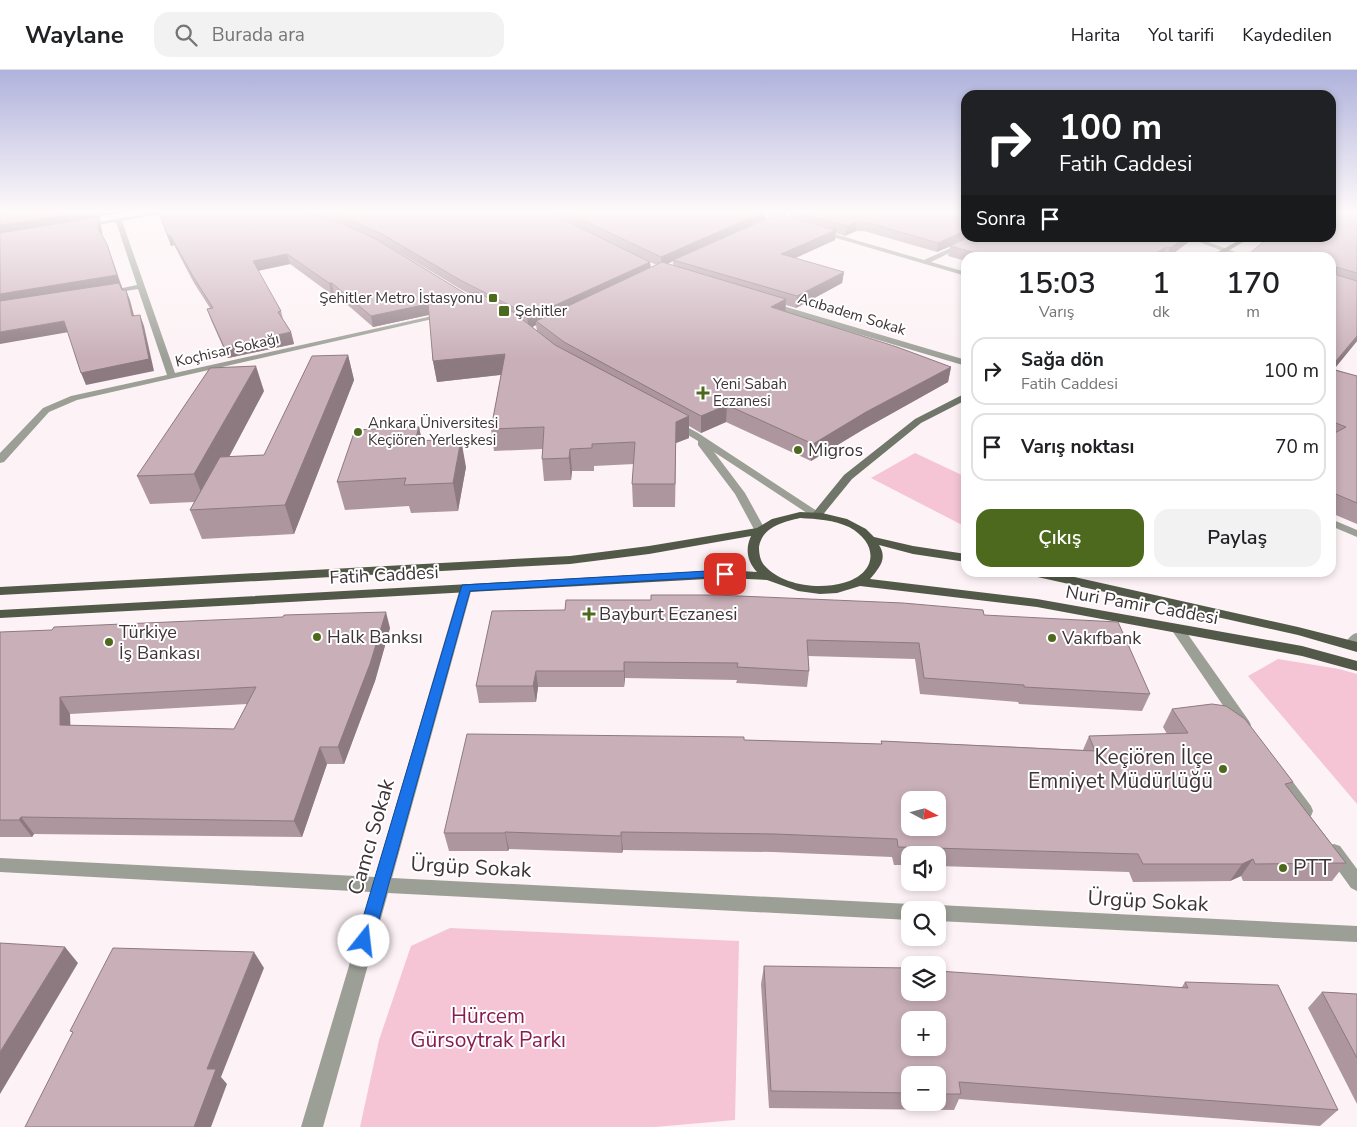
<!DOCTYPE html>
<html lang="tr">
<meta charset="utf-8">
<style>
:root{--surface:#fff;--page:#f2f2f2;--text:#202124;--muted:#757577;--line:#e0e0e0;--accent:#4d691d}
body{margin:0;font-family:"Nunito Sans",sans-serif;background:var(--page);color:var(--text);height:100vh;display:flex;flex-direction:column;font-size:19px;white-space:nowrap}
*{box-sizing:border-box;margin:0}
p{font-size:16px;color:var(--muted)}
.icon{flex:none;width:28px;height:28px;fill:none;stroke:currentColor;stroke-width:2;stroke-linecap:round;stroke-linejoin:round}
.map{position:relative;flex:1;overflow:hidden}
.sheet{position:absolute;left:961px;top:182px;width:375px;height:325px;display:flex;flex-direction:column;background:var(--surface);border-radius:15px;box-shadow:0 2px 8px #0003}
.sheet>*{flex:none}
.top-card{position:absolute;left:961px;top:20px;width:375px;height:152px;border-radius:15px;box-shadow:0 2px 8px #0003;background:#202124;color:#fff;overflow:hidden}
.needle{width:32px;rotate:97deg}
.controls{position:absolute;left:901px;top:721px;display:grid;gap:10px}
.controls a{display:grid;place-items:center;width:45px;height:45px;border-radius:10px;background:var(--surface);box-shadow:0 2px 8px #0003;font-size:25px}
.pin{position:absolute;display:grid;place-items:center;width:42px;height:42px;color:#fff;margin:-21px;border-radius:10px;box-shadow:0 2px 8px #0006}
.me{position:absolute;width:55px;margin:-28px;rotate:16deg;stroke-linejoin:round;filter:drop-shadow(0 0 4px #0008)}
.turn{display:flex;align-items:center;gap:18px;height:105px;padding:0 15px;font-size:22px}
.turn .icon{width:65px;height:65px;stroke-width:2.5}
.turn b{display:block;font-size:35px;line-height:42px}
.then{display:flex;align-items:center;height:48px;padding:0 15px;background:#0003;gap:10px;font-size:19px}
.eta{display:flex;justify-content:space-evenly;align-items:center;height:85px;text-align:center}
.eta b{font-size:30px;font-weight:600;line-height:35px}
.action{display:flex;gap:10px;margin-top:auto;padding:10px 15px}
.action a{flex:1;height:58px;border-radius:15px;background:var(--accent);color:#fff;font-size:20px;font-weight:600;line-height:58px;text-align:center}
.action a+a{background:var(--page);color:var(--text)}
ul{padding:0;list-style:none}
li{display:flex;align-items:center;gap:15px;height:68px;margin:0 10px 8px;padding:0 5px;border:2px solid var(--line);border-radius:15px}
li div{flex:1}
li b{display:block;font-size:19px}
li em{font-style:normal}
header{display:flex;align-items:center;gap:30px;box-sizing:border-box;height:70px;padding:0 25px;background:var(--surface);border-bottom:1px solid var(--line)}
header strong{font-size:24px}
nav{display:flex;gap:28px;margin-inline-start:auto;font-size:18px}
.search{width:350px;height:45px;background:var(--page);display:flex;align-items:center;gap:12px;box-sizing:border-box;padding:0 18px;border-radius:15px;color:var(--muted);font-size:19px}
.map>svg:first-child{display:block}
.green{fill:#f5c5d6}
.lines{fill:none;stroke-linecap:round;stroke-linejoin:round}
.minor{fill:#9b9f96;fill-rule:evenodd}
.tertiary{fill:#9b9f96;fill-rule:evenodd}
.secondary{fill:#707669;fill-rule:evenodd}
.primary{fill:#525949;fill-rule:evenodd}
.wall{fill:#ad969e;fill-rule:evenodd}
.shaded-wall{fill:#8d7a81}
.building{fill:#c9afb8;stroke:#8d7a81;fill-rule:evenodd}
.route{fill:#1a73e8;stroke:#114b97}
.poi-dot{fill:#4d691d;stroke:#fff;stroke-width:2}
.labels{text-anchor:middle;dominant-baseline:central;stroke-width:4;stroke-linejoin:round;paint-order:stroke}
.far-poi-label{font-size:15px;fill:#3e3337;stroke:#fff;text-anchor:start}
.far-street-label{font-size:15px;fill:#3e3337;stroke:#fff}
.poi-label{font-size:18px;fill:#3e3337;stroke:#fff;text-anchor:start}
.street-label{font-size:18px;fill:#3e3337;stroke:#fff}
.near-poi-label{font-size:21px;fill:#3e3337;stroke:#fff;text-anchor:end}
.near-street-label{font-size:21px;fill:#3e3337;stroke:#fff}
.near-park-label{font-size:21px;fill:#871c51;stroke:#fff}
</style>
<header>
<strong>Waylane</strong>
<div class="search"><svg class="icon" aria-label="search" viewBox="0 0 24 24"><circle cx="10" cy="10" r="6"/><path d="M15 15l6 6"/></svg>Burada ara</div>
<nav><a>Harita</a><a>Yol tarifi</a><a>Kaydedilen</a></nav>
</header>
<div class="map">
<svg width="1357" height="1057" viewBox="0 0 1357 1057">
<rect width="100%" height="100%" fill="#fdf2f5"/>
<!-- green -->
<g class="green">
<polygon points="915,383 966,407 966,457 871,408"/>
<polygon points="1278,589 1339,599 1357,604 1357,734 1248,606"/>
<polygon points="450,858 739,871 735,1050 655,1057 360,1057 379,970 411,876"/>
</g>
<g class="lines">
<!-- minor -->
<g class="minor">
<polygon points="164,141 176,141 122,151 175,303 446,243 450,245 77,330 49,342 4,392 0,393 0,383 43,338 71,326 167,305 138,219 107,224 103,222 137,215 116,152 84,157 81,155"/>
<polygon points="821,160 924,190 973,168 980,168 931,192 966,202 966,206 819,163 818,162"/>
<polygon points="1189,168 1197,168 1252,188 1241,188"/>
<polygon points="767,233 773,233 966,290 966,296 767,237"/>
<polygon points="1331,449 1357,460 1357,467 1331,456"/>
<polygon points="466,514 472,518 392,808 910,834 916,836 918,840 910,840 910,850 388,823 323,1057 301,1057 371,822 0,802 0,788 375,807 460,518"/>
<polygon points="1177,555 1182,556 1249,651 1251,655 1249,659 1244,660 1239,659 1171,559"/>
<path d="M1357,563V576L1351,580L1346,578L1344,575C1348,569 1351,564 1357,563Z"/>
<polygon points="1279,698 1284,700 1311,736 1313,741 1311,746 1305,748 1299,746 1274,708 1271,704 1274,700"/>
<polygon points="1334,774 1340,776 1357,799 1357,821 1351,818 1328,786 1326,781 1328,776"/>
<polygon points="938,835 1357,856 1357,872 938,851 938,840 931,840 932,837"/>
</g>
<!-- tertiary -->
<polygon class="tertiary" points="674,350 698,363 823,445 821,447 813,447 714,382 745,423 766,461 764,463 756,463 735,424 698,375 698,371 671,355 669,353"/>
<!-- secondary -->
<g class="secondary">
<polygon points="1243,168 1250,168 1216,188 1207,188"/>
<polygon points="966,323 966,330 921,353 852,409 821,447 813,447 811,445 813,443 844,405 915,349"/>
</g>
<!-- primary -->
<g class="primary">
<path d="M800,442L822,443L847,449L866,459L874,467L913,476L966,484V492L913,484L879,475C888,489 879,498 870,509L1037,529L1302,576L1357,591V601L1302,586L1037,537L860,516L837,523L820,524L798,521L767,510L725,508L0,548V540L725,500L757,502C747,491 745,479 751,466L649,484L570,494L0,525V517L570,486L649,476L757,458L772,449ZM800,448C817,449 834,450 849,457C880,474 877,504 843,513C818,520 781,515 764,495C760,490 759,483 759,477C762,457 783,452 800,448Z"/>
<polygon points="1027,502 1052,502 1298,557 1357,572 1357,582 1298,565 1033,506"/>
</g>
</g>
<!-- wall -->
<g class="wall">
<path d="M158,141H966V168H1192L1190,171L1167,188L1162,187L1161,188H966V191L948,186L950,176L937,182L864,161H856L845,166L836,163L835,170L795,188L844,202L842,213L796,238L786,235L785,241L951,297L948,312L864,359L811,391L726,352L701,363L689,356V368L676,373L675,437H633L632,414L634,394L594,396V401H572L571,410L544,411L542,389V379L494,381L491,359L501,305L437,312L433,291L429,245L373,257L334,223L331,224L290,194L258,201L281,241L283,249L291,262L294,274L228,288L211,250L207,239L210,238L194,213L174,175L171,176ZM790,143L789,147L781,145ZM766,144L773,146L765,149ZM384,173L462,220L468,223L466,224ZM673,191V196L668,194ZM650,192L657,195L651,198ZM536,255L537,261L532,257Z"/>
<polygon points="1357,141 1357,271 1334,299 1357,306 1357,454 1331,443 1331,168"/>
<polygon points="348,285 354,310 294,464 202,469 190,440 194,432 150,434 137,406 264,321 229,387 264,385"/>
<polygon points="419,357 422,371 466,397 458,441 411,443 409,436 345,440 337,412"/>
<polygon points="492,541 984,545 1150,624 1142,641 1019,634 1018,632 920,624 915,589 808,586 809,601 807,617 736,613 737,610 625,608 624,617 538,617 536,632 479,633 476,616"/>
<path d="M390,558L375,611L344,694H327L302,767L34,764L32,767H0V562ZM247,634L234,659L70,656V644Z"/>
<polygon points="1172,639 1293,712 1289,718 1346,793 1332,811 1243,811 1241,806 1230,811 1133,812 1129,802 938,796 938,785 910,785 910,795 894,795 892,787 773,782 623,780 622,783 509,779 508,781 449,781 444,763 744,670 881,674 881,671 1083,680 1089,666 1167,664 1163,657"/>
<path d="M764,896L910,922L1182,917L1185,912L1338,1040L1320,1056L959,1029L954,1040L769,1038L761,914ZM910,1005H938V1032H910Z"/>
<polygon points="1322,922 1357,924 1357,1034 1308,938"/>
</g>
<!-- shaded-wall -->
<g class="shaded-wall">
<polygon points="93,141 138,141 100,146 100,149 99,149 101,156 103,169 0,165 0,155"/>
<polygon points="766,141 765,150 673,190 673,191 661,197 661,187"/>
<polygon points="775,141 790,141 790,143 775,146"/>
<polygon points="857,152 856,161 845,166 847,156"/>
<polygon points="836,160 835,170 780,195 781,184"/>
<polygon points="966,160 966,168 970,168 937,182 938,173"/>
<polygon points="170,165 174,175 171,176 168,166"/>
<polygon points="1185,168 1192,168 1190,171 1167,188 1170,178"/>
<polygon points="107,174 124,223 0,235 0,224"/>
<polygon points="1166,177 1162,187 1161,188 1148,188"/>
<polygon points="287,184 290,194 256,201 253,191"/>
<polygon points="650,192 651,202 536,251 536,255 529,259 527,248"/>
<polygon points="844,202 842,213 796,238 797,226"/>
<polygon points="329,213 332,213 334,223 331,224"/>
<polygon points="126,220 130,230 137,257 132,246"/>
<polygon points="468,225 469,236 373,257 371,246"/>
<polygon points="786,229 785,243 771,237"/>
<polygon points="140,245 144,256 154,301 86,315 81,303"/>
<polygon points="64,251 69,262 0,274 0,262"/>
<polygon points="291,262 294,274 228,288 224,277"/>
<polygon points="1357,266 1357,271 1331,303 1331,297"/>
<polygon points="505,284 507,304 437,312 433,291"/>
<polygon points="348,285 354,310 294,464 285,435"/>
<polygon points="256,296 264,321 205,432 194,404"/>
<polygon points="951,297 948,312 864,359 811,391 813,374 866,342"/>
<polygon points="727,335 726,352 701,363 701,346"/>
<polygon points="689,346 689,368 676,373 675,437 676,352"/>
<polygon points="419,357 424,384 415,371"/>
<polygon points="461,369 466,397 458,441 453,413"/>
<polygon points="570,379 572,401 571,410 569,388"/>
<polygon points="386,542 390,558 375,611 344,694 338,677"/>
<polygon points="624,592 625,608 624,617"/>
<polygon points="536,601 538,617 536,632 533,616"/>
<polygon points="60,627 70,644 71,672 60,655"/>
<polygon points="320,677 327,694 302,767 294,751"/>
<polygon points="21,747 34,764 32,767 19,750"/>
<polygon points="505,762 509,779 508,781 505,763"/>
<polygon points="621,762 623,780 622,783 621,766"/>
<polygon points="1253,789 1241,806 1230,811 1242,794"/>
<polygon points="65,877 78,893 0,1024 0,982"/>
<polygon points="254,882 264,898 221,1007 227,1014 211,1057 194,1057 207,999"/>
</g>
<!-- building -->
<g class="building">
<polygon points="0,141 93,141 0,155"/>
<polygon points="158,141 300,141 338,152 376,169 466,224 428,232 428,234 371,246 332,213 329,213 287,184 253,191 281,241 278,242 291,262 224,277 207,239 213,238 191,203 170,165 168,166"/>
<polygon points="322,141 546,141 650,192 527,248 513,237 460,210 382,164 343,147"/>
<polygon points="563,141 766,141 661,187"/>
<polygon points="790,141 966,141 966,160 938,173 866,152 857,152 847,156"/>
<polygon points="1331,141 1357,141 1357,203 1336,197 1337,205 1357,211 1357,266 1331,297 1331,188 1244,188 1268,168 1331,168"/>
<polygon points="778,144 836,160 781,184 844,202 797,226 673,190"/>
<polygon points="98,147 99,160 107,174 117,205 0,224 0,163"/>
<polygon points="967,168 1185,168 1170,178 1166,177 1148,188 994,188 950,176"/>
<polygon points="662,192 786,229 771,237 897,277 951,297 866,342 813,374 727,335 701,346 564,272 536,251"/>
<polygon points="119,213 122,220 126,220 132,246 140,245 149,289 81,303 64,251 0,262 0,231"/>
<polygon points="476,222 504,235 555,275 689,346 676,352 675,414 632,414 635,372 592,374 592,378 570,379 569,388 542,389 544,357 491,359 505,284 433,291 428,232"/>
<polygon points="348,285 285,435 190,440 220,387 264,385 312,286"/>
<polygon points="256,296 194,404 137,406 210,298"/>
<polygon points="1331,299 1357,306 1357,433 1331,422 1331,365 1346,357 1331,351"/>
<polygon points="419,357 415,371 461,369 453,413 404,415 406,408 337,412 355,360"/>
<polygon points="651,525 716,525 903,533 983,540 984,545 1118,552 1150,624 1024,617 1024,615 924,608 919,573 807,570 809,601 737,597 738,593 624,592 624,601 536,601 533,616 476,616 492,541 565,540 566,530 651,530"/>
<path d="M386,542L370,594L338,677H320L294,751L21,747L19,750H0V562L52,560L54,557L283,547L284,545ZM256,617L234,659L60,655V627Z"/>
<path d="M1212,634L1226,636L1245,649L1293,712L1285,714L1346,793L1255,794L1253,789L1242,794H1143L1138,784L898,777L897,769L775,764L621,762V766L505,762V763H444L467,664L744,667V670L882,674L881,671L1095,681L1089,666L1188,663L1172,639ZM910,730H938V758H910Z"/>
<polygon points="0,873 65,877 0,982"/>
<polygon points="113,878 254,882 207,999 216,999 194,1057 25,1057 73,962 70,961"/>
<path d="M764,896L910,898V922H938V901L1188,918L1185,912L1278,915L1338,1040L959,1012L961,1024H938V1005H910V1023L771,1021ZM910,950H938V978H910Z"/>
<polygon points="1322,922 1357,924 1357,988"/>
</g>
<!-- sky -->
<linearGradient id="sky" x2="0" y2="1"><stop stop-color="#afb2dc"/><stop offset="0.49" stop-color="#fef9fa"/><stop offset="1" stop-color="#fef9fa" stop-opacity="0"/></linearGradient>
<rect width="1357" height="289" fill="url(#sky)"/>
<!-- route -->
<polygon class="route" points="725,500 729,501 731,504 729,506 470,521 373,871 370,876 364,879 359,876 356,871 462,515"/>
<!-- markers -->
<g class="poi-dot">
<rect x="488" y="223" width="10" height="10" rx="2.5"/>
<rect x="498" y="235" width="12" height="12" rx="2.5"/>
<path d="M700.5 315.5h5v5h5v5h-5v5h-5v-5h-5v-5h5z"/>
<circle cx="358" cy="362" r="5"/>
<circle cx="798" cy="380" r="5"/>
<path d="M586.5 536.5h5v5h5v5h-5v5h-5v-5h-5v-5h5z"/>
<circle cx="317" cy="567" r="5"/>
<circle cx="1052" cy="568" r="5"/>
<circle cx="109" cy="572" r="5"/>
<circle cx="1223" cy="699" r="5"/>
<circle cx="1283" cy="798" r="5"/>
</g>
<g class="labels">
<!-- far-poi labels -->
<g class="far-poi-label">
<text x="483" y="228" text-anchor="end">Şehitler Metro İstasyonu</text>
<text x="515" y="241">Şehitler</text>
<text x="713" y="314">Yeni Sabah<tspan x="713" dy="17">Eczanesi</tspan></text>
<text x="368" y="353">Ankara Üniversitesi<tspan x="368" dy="17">Keçiören Yerleşkesi</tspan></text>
</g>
<!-- far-street labels -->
<g class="far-street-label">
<text transform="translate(852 244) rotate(17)">Acıbadem Sokak</text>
<text transform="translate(227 280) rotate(-13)">Koçhisar Sokağı</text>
</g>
<!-- poi labels -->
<g class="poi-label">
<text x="808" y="380">Migros</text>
<text x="599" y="544">Bayburt Eczanesi</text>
<text x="119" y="562">Türkiye<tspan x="119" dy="21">İş Bankası</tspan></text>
<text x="327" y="567">Halk Banksı</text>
<text x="1062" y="568">Vakıfbank</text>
</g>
<!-- street labels -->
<g class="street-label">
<text transform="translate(384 505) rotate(-3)">Fatih Caddesi</text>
<text transform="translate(1142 535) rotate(10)">Nuri Pamir Caddesi</text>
</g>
<!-- near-poi labels -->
<g class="near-poi-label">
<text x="1213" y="687">Keçiören İlçe<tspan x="1213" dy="24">Emniyet Müdürlüğü</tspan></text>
<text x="1293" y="798" text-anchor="start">PTT</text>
</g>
<!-- near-street labels -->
<g class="near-street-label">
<text transform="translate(371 767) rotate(-74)">Camcı Sokak</text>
<text transform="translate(471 797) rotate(3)">Ürgüp Sokak</text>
<text transform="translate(1148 831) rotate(3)">Ürgüp Sokak</text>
</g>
<!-- near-park labels -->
<g class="near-park-label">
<text x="488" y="946">Hürcem<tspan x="488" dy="24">Gürsoytrak Parkı</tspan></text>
</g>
</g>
</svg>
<div class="controls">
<a><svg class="needle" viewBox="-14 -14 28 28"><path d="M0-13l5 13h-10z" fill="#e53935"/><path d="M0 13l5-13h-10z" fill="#757577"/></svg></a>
<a><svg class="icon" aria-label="sound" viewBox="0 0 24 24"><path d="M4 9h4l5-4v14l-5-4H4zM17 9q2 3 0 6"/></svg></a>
<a><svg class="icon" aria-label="search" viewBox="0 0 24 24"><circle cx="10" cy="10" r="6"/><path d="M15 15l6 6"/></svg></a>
<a><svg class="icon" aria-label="layers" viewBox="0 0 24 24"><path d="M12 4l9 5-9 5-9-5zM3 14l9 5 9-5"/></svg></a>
<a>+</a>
<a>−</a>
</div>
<div class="pin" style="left:725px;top:504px;background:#d93025"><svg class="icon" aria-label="arrive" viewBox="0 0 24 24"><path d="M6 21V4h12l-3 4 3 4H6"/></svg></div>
<svg class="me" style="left:364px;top:871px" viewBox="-20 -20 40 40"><circle r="19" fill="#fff"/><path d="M0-13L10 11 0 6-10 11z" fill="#1a73e8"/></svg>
<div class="top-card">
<div class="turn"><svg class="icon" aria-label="right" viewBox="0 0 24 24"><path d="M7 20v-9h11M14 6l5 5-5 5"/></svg><div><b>100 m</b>Fatih Caddesi</div></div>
<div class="then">Sonra<svg class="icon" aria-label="arrive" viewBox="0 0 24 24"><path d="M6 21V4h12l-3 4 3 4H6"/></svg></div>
</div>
<section class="sheet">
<div class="eta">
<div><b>15:03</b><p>Varış</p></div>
<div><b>1</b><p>dk</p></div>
<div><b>170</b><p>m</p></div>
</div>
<ul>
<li><svg class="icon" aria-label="right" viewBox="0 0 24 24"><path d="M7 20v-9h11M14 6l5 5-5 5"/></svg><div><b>Sağa dön</b><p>Fatih Caddesi</p></div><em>100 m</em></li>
<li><svg class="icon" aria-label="arrive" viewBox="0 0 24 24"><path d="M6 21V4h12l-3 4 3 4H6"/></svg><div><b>Varış noktası</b></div><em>70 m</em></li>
</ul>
<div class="action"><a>Çıkış</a><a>Paylaş</a></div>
</section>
</div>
